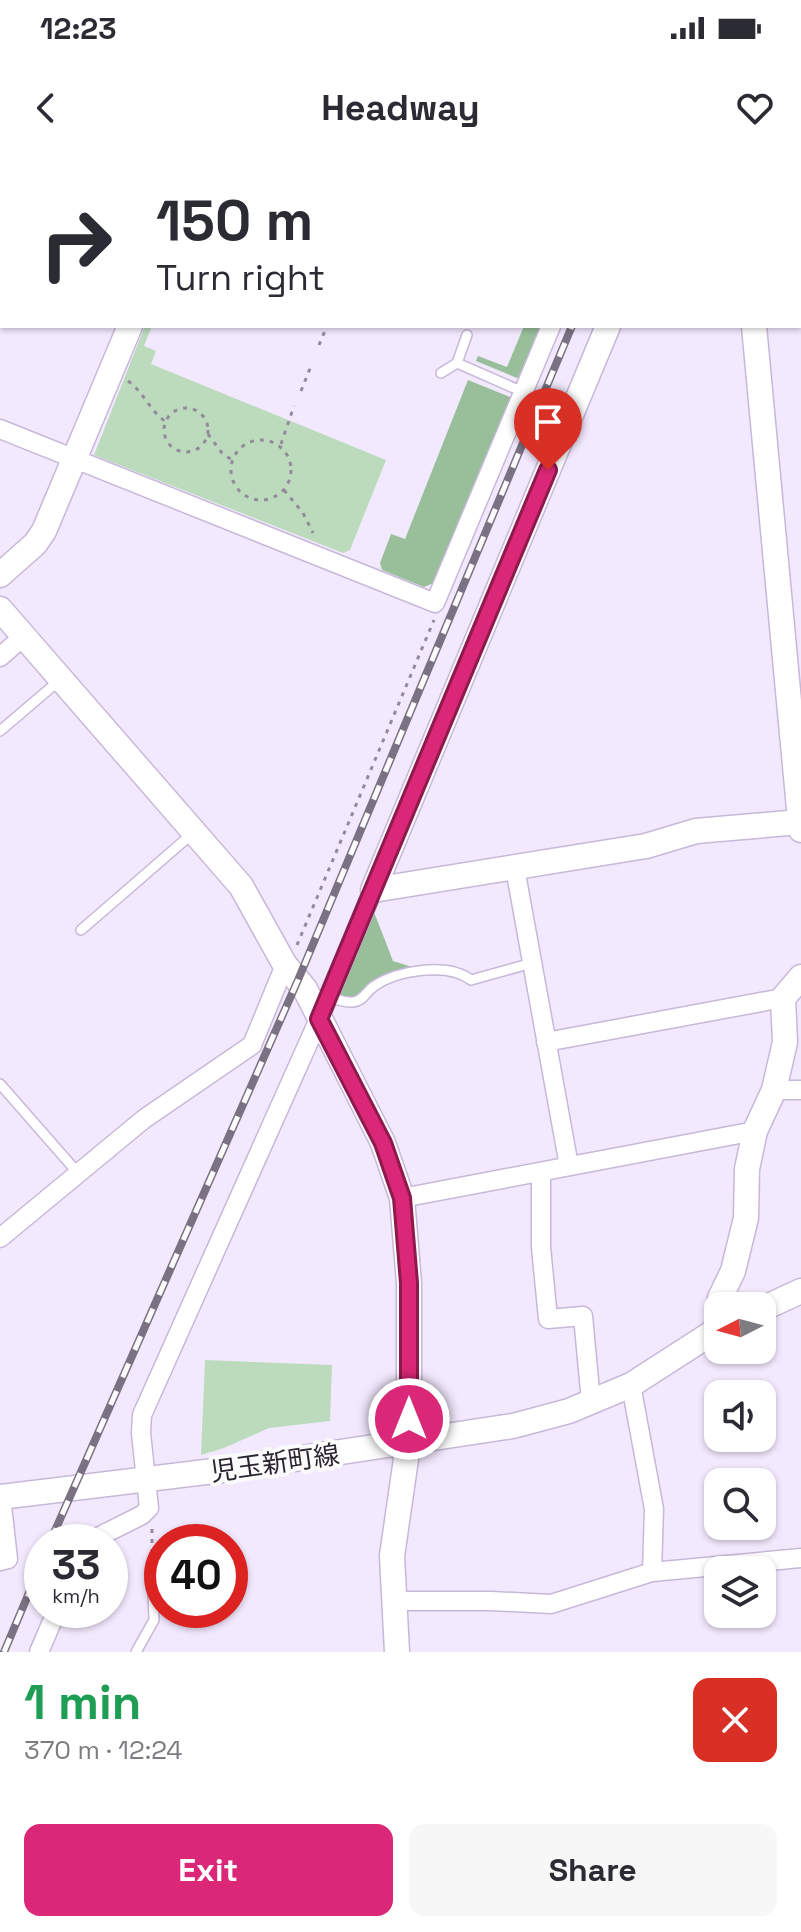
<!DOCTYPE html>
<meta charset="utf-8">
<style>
:root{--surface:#fff;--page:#f7f7f7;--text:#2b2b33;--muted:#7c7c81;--accent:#db2777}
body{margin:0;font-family:"Space Grotesk","Noto Sans JP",sans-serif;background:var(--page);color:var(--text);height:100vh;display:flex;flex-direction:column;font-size:30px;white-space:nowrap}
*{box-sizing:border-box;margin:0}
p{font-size:26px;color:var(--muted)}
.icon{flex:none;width:44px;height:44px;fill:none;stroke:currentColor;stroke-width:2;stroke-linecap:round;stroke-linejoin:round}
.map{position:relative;height:1492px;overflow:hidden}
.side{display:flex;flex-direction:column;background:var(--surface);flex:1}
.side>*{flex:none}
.hud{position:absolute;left:0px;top:0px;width:802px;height:168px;box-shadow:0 2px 6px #0004;background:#fff;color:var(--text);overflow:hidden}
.needle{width:52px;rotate:264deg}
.buttons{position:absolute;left:704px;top:1132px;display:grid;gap:16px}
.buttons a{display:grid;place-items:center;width:72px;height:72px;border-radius:16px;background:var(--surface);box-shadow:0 2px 6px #0004;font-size:40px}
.speed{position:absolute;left:24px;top:1364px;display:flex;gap:16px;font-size:40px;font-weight:700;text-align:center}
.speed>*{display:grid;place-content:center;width:104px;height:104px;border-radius:50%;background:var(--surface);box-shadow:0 2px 6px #0004;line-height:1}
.speed small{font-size:20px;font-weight:400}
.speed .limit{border:12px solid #d22;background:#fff;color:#111}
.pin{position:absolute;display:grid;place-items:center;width:68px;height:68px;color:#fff;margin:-82px -34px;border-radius:50% 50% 50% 0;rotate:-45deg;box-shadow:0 0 8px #0007}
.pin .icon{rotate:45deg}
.me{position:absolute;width:88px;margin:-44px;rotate:0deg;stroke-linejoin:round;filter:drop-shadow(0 0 6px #0008)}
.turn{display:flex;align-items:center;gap:28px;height:168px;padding:0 24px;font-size:36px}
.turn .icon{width:104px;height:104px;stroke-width:2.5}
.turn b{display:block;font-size:56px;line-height:68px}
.round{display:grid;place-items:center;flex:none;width:84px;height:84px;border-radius:16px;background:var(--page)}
.head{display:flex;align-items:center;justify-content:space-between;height:136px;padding:0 24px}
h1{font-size:48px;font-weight:700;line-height:60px;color:#1e9e55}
.primary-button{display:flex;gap:16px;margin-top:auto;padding:16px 24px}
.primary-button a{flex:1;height:92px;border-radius:16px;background:var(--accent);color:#fff;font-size:32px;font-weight:700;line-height:92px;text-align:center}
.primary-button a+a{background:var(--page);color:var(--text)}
.status{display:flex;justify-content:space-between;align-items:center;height:56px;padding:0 40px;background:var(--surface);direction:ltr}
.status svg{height:22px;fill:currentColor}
header{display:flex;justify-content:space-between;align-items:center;height:104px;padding:0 24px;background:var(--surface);font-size:36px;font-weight:700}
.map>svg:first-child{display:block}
.green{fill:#bcdbbd}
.forest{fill:#98bf99}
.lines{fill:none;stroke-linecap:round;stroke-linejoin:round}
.lane-casing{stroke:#c7b8d9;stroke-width:12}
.street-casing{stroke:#c7b8d9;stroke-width:21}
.secondary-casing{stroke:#c7b8d9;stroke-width:27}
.path{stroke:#938a9c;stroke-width:3;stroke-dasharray:4 6;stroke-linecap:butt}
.lane{stroke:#fff;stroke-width:9}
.street{stroke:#fff;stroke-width:18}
.secondary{stroke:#fff;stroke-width:24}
.rail-casing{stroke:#7a7282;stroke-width:8}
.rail{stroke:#fbfbfb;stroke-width:5;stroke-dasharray:15;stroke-linecap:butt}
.route-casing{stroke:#8e194d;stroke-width:20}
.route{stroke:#db2777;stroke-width:14}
.labels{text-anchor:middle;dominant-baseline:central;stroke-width:8;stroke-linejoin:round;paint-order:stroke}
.street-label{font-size:26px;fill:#2a2431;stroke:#fbfbfb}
</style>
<div class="status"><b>12:23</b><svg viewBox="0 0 49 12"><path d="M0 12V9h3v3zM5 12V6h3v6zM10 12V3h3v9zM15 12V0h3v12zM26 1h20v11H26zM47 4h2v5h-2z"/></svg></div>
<header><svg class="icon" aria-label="back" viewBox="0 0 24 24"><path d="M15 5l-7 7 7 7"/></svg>Headway<svg class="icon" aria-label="heart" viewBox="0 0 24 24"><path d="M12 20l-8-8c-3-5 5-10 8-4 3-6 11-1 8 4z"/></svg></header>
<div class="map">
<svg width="801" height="1492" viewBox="0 0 801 1492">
<rect width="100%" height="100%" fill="#f3e9fe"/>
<!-- green -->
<g class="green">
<polygon points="145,166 152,166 144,186 156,191 151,204 386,300 350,390 343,393 94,295"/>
<polygon points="205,1200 332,1205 330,1261 269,1268 224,1288 201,1295"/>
</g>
<!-- forest -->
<g class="forest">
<polygon points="524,166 543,166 522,216 517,218 476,201 478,196 507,207"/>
<polygon points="468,220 510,237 511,242 436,422 424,427 382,410 380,403 391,374 405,379"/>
<polygon points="369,739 393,801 422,810 391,819 359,840 328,837"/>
</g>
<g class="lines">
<defs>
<g id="lane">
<polyline points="0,89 2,83"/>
<polyline points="457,203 467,175"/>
<polyline points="441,213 457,203 523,232"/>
<polyline points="0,571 61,519"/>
<polyline points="81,770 193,673"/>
<path d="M328,837C336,839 345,843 353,842C363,841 366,832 373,827C396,810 448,802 471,820L532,803"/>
<polyline points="0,924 78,1013"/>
<polyline points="136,1492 154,1460 152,1409"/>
</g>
<g id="street">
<polyline points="620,2 621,0"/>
<polyline points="800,50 801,50"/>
<polyline points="0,109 2,109"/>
<polyline points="0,269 435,443 551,166"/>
<polyline points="0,497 24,476"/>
<polyline points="515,708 569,1006"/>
<polyline points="546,882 783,838"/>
<polyline points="774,930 801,930"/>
<polyline points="541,1012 541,1087 548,1159 583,1156 591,1242"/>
<polyline points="402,1038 755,971"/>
<polyline points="0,1078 144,959 252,885 285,805"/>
<polyline points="631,1225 654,1349 652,1412"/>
<polyline points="88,1382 142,1355 149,1348 141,1273 142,1255 319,859 373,730"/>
<polyline points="0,1401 8,1399 1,1337"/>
<polyline points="393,1441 491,1441 551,1444 652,1412 801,1398"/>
<polyline points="39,1492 57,1450"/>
</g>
<g id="secondary">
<polyline points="676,2 677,0"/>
<polyline points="608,166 373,730 646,686 696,671 800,662"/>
<polyline points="754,166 801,670"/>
<polyline points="0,415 35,384 44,371 130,166"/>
<polyline points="0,449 241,726 285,805 305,829 383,983 402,1038 409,1123 409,1259 407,1292 392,1396 397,1492"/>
<polyline points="719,1146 720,1138 733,1111 746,1058 747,1009 755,971 774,930 785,882 783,838 801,817"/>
<polyline points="762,1149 801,1131"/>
<polyline points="0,1337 222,1310 513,1266 569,1251 631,1225 718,1169"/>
</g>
</defs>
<!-- lane casing -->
<use href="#lane" class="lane-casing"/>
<!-- street casing -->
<use href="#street" class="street-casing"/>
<!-- secondary casing -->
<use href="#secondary" class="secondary-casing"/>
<!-- path -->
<g class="path">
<polyline points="5,2 6,0"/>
<polyline points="19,2 19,0"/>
<polyline points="0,15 2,10"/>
<polyline points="0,31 2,32"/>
<polyline points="319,185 327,166"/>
<path d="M128,221C144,232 149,250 166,262"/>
<polyline points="301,231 311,206"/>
<circle cx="186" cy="270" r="22"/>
<polyline points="208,274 222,293 232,300"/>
<circle cx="261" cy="310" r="30"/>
<polyline points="281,284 294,246"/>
<polyline points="284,330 303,353 313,373"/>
<polyline points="297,785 434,460"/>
<polyline points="152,1369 152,1397"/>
</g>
<!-- lane -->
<use href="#lane" class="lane"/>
<!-- street -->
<use href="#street" class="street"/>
<!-- secondary -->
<use href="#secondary" class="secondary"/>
<defs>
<g id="rail">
<polyline points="641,2 642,0"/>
<polyline points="50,1382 298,820 572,166"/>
<polyline points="4,1492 42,1402"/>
</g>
</defs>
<!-- rail casing -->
<use href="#rail" class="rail-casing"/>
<!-- rail -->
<use href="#rail" class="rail"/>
</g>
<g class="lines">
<defs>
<polyline id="route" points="409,1259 409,1123 402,1038 383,983 319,859 548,310"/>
</defs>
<!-- route casing -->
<use href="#route" class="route-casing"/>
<!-- route -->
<use href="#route" class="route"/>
</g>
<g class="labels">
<!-- street labels -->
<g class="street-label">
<text transform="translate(275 1303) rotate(-8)">児玉新町線</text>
</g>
</g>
</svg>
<div class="buttons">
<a><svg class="needle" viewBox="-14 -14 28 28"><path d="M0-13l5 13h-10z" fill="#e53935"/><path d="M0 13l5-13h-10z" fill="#7c7c81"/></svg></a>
<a><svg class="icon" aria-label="sound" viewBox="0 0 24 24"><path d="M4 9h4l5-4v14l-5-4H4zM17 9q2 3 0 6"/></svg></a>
<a><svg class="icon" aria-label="search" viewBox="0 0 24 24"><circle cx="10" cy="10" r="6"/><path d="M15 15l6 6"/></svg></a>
<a><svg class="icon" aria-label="layers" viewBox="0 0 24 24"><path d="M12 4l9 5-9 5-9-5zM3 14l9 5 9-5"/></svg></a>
</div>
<div class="speed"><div>33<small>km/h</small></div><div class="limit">40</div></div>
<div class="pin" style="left:548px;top:310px;background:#d93025"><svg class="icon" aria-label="arrive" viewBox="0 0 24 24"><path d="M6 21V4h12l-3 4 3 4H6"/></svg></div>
<svg class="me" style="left:409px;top:1259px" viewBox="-20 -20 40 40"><circle r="17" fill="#db2777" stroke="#fff" stroke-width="3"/><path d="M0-11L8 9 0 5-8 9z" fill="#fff"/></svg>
<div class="hud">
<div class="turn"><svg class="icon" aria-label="right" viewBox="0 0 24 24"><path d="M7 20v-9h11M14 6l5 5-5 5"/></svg><div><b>150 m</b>Turn right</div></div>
</div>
</div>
<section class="side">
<div class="head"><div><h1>1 min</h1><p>370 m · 12:24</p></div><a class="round" style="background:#d93025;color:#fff"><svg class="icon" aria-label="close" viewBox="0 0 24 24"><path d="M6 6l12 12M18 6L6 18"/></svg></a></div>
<div class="primary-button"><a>Exit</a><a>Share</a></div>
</section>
